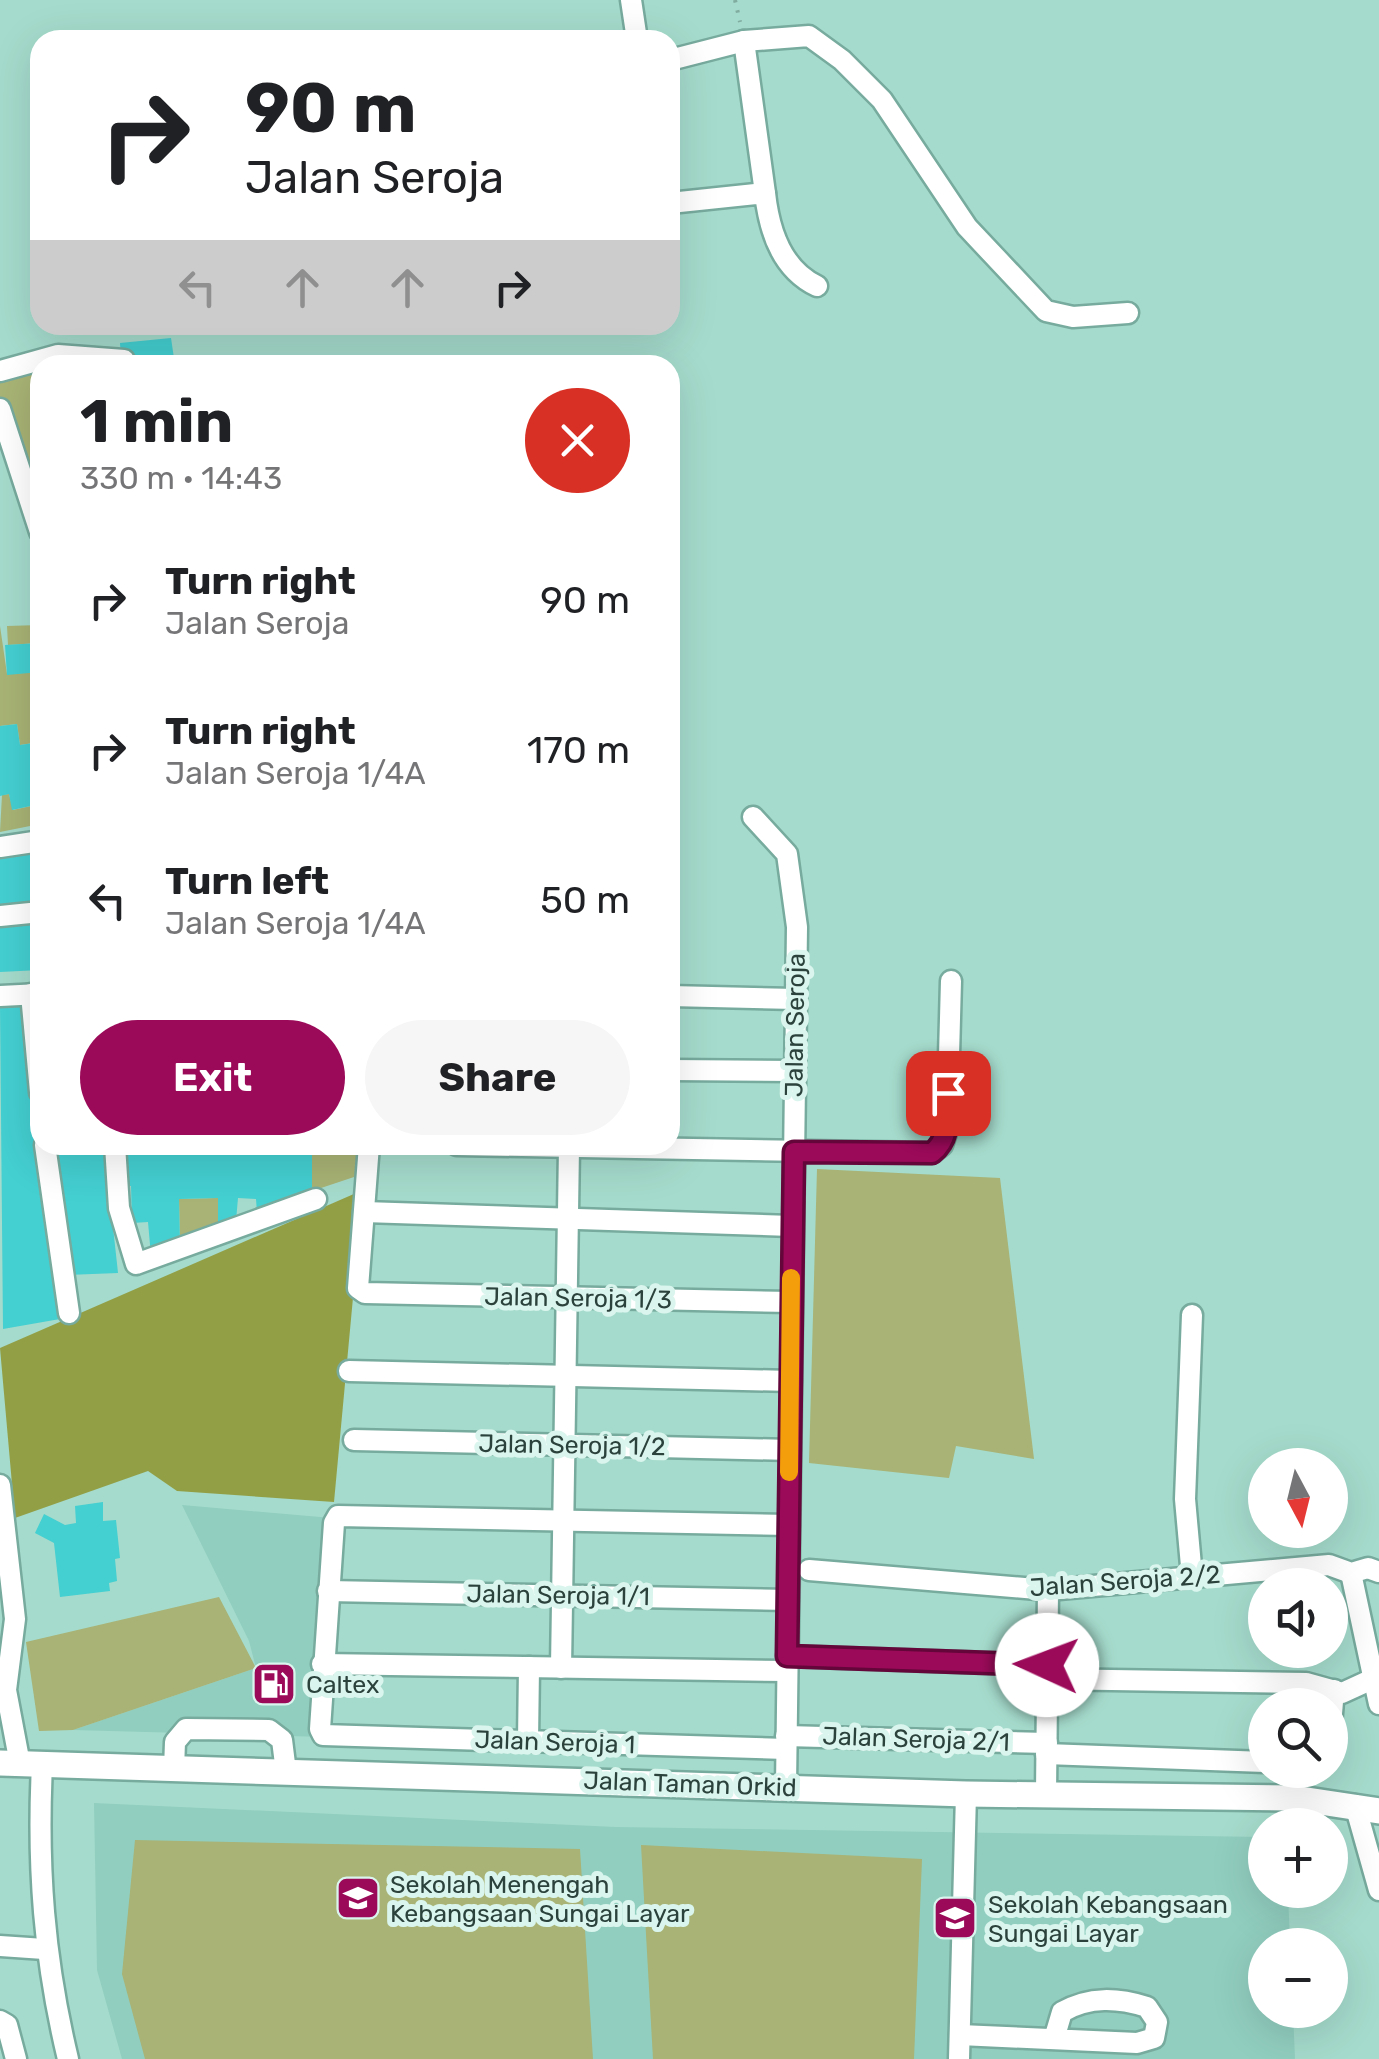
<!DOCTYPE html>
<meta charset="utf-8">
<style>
:root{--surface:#fff;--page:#f6f6f6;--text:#202124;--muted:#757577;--accent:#9b0a59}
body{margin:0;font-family:Rubik,sans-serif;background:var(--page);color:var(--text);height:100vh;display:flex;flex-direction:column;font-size:38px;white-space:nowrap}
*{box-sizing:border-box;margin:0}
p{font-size:32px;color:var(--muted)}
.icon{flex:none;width:55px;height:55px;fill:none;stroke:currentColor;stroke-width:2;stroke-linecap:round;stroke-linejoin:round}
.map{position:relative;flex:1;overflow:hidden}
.details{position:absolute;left:30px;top:355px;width:650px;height:800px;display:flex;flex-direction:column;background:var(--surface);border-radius:30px;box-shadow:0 10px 40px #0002}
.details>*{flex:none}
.top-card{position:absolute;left:30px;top:30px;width:650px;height:305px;border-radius:30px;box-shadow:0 10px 40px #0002;background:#fff;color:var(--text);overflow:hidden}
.needle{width:65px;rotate:173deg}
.controls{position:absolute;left:1248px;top:1448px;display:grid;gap:20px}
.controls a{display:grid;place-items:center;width:100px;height:100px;border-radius:50%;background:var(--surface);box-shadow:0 10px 40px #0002;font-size:50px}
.pin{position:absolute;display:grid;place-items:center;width:85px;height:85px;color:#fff;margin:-42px;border-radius:20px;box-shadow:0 5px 15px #0006}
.me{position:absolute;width:110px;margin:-55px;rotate:272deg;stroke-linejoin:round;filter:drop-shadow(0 0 8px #0008)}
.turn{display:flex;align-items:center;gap:35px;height:210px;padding:0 50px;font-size:45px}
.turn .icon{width:130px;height:130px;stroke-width:2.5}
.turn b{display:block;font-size:70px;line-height:85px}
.lanes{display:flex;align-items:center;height:95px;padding:0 50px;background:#0003;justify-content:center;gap:50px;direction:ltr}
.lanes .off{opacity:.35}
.round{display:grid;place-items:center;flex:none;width:105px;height:105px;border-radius:52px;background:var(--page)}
.overview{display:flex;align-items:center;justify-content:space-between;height:170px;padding:0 50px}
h1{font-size:60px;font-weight:700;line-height:75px}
.action{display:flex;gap:20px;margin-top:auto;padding:20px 50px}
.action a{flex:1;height:115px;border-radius:60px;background:var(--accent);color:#fff;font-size:40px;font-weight:700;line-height:115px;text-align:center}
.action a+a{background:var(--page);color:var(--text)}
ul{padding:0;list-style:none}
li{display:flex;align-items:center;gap:30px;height:150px;padding:0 50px}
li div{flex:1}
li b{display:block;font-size:38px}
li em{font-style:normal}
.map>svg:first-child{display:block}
.built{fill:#91cebf}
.green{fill:#a8b375}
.forest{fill:#939f45}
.building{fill:#44cfd1}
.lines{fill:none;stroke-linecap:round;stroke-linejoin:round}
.minor-casing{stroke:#77ab9d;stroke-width:25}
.major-casing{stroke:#77ab9d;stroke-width:30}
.path{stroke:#80aca0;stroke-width:4;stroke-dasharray:2.5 8;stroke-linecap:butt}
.minor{stroke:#fff;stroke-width:20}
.major{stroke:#fff;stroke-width:25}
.route-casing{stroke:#65063a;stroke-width:25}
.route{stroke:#9b0a59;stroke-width:18}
.slow{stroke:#f59e0b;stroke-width:18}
.labels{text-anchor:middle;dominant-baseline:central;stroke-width:10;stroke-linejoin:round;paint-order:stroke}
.street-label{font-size:25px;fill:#2b413b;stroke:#daf5ed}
.poi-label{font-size:25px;fill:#2b413b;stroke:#daf5ed;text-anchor:start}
</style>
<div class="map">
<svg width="1379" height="2059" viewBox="0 0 1379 2059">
<rect width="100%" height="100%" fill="#a5dbcc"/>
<!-- built -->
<g class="built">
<polygon points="182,1505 332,1518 324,1737 73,1730 256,1668 249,1641"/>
<polygon points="94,1803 616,1827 1265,1837 1265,1890 1288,1890 1290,1945 1265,1945 1265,2010 1293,2010 1295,2059 122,2059 97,1970"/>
</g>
<!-- green -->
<g class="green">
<polygon points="40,365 40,529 0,403 0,375"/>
<polygon points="40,625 40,655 39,643 8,645 7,626"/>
<polygon points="0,626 7,674 40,672 40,742 20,745 17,724 0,726"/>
<polygon points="9,794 13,810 40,804 40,824 0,832 2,795"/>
<polygon points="360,1150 357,1176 312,1191 312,1151"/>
<polygon points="817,1169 1000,1178 1034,1459 956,1446 949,1478 809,1463"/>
<polygon points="218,1198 218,1228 180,1244 179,1199"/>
<polygon points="219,1597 256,1668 73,1730 39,1731 26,1642"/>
<polygon points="135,1840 580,1849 593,2059 145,2059 122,1974"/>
<polygon points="641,1845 922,1859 914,2059 653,2059"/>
</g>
<!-- forest -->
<polygon class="forest" points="363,1190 334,1502 177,1491 148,1471 15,1518 0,1348"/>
<!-- building -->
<g class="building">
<polygon points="171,338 175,365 128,365 121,357 120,343"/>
<polygon points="39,643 40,672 7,675 5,645"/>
<polygon points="17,724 20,745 40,742 40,804 12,810 9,794 0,796 0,726"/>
<polygon points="40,845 40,906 0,909 0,852"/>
<polygon points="40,922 40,970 0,972 0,925"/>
<polygon points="23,1002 38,1173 60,1319 3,1329 0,1005"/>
<polygon points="51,1145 104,1145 118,1273 67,1275"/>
<polygon points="130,1146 312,1151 312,1191 257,1213 256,1199 238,1198 236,1221 218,1228 218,1198 179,1199 180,1244 151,1256 148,1222 132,1223 131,1186 122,1186 121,1156"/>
<polygon points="103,1502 103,1521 116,1520 120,1558 115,1559 117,1581 109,1583 110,1591 60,1597 54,1543 35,1533 44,1514 65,1525 76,1523 75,1506"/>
</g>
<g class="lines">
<defs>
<g id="minor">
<polyline points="631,0 637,40"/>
<polyline points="744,41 765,193"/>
<polyline points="670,60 744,41 809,36 842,60 882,100 967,227 1046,311 1073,317 1128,313"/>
<path d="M670,203L765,193C769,230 781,269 817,286"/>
<polyline points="0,371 58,355 124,360"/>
<polyline points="0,409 40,532"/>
<polyline points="753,817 787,854 797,927 786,1787"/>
<polyline points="0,847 40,841"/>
<polyline points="0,916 40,912"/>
<polyline points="31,994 40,1092"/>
<polyline points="0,996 40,994"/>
<polyline points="670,996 795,999"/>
<polyline points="670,1070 795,1071"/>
<polyline points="45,1145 69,1313"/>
<polyline points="115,1145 119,1208 136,1264 316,1199"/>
<polyline points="369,1145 358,1288 365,1293 791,1302"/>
<polyline points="457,1145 932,1153 942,1145 947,1130 951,981"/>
<polyline points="364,1212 791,1226"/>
<polyline points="1192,1315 1185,1499 1192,1577"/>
<polyline points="349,1371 791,1381"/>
<polyline points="354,1440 790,1450"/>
<polyline points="0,1485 15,1619 6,1690 20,1764"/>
<polyline points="809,1570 1048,1590 1329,1565 1351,1573 1368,1568 1379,1572"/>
<polyline points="1351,1573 1379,1704"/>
<polyline points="328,1591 788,1600"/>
<polyline points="787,1656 1047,1665"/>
<polyline points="322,1664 786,1671"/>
<polyline points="561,1668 569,1147"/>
<polyline points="1047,1679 1306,1683 1342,1693 1379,1676"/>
<polyline points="786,1736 1047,1743"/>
<polyline points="1330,1737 1334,1690"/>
<polyline points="528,1741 529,1667"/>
<polyline points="786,1749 323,1735 320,1729 334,1523 338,1516 789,1525"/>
<polyline points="1046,1754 1265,1762"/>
<path d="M42,1765C37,1867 44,1960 68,2059"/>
<polyline points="174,1769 175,1742 186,1729 269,1730 282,1740 286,1772"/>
<polyline points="1046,1794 1048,1590"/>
<polyline points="1355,1805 1379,1890"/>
<polyline points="0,1946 44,1949"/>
<polyline points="0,2021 7,2025 16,2059"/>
<path d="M960,2035L1137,2043L1154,2038L1157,2022L1147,2007C1118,1998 1090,1996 1062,2012L1054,2039"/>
<polyline points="959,2059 966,1794"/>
</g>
<polyline id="major" points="0,1763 966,1794 1294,1798 1379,1811"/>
</defs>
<!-- minor casing -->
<use href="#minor" class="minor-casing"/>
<!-- major casing -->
<use href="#major" class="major-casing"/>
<!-- path -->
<polyline class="path" points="735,0 740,22"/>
<!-- minor -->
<use href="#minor" class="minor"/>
<!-- major -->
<use href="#major" class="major"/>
</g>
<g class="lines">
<defs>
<path id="route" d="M948,1093C947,1115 951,1138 932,1153L794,1152L787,1656L1047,1665"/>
</defs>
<!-- route casing -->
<use href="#route" class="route-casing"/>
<!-- route -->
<use href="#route" class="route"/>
<!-- slow -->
<polyline class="slow" points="789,1472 791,1278"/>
</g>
<!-- icons -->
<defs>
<symbol id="fuel-square" viewBox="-11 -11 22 22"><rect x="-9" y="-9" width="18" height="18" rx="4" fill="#9b0a59" stroke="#daf5ed"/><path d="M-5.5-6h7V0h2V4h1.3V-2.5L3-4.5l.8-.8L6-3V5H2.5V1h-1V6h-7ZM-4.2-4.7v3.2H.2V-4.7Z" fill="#fff"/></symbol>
<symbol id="school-square" viewBox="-11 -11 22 22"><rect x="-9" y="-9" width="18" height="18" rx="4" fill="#9b0a59" stroke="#daf5ed"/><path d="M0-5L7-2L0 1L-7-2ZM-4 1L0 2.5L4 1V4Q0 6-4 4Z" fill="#fff"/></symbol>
</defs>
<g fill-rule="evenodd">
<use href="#fuel-square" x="249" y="1659" width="50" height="50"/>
<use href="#school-square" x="333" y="1873" width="50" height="50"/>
<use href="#school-square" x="930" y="1893" width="50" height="50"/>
</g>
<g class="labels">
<!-- street labels -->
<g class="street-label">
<text transform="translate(795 1025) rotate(-89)">Jalan Seroja</text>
<text transform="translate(578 1298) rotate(1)">Jalan Seroja 1/3</text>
<text transform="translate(572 1445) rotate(1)">Jalan Seroja 1/2</text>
<text transform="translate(1125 1581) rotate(-4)">Jalan Seroja 2/2</text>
<text transform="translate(558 1595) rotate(1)">Jalan Seroja 1/1</text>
<text transform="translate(916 1739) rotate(2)">Jalan Seroja 2/1</text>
<text transform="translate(555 1742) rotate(2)">Jalan Seroja 1</text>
<text transform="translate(690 1784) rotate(2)">Jalan Taman Orkid</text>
</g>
<!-- poi labels -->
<g class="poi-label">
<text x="306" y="1684">Caltex</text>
<text x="390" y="1884">Sekolah Menengah<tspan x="390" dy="29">Kebangsaan Sungai Layar</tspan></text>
<text x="988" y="1904">Sekolah Kebangsaan<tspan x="988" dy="29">Sungai Layar</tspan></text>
</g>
</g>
</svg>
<div class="controls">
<a><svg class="needle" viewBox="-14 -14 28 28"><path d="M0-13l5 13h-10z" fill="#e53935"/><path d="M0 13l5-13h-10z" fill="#757577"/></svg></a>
<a><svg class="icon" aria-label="sound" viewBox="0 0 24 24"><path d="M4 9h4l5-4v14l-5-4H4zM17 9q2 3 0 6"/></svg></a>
<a><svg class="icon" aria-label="search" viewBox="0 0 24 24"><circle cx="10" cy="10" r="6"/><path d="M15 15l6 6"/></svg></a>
<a>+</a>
<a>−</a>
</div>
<div class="pin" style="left:948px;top:1093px;background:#d93025"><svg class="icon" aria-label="arrive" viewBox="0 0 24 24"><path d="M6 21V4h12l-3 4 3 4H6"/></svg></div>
<svg class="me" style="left:1047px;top:1665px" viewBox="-20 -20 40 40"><circle r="19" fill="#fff"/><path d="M0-13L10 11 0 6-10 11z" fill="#9b0a59"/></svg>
<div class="top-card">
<div class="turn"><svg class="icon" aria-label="right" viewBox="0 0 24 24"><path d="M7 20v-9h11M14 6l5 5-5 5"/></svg><div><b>90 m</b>Jalan Seroja</div></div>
<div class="lanes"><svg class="icon off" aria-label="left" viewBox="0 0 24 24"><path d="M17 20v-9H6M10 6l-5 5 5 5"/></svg><svg class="icon off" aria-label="ahead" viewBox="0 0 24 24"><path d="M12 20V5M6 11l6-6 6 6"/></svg><svg class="icon off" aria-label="ahead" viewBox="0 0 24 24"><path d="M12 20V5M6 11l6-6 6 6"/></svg><svg class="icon" aria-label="right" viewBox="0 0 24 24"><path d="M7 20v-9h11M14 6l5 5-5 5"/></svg></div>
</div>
<section class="details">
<div class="overview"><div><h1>1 min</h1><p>330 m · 14:43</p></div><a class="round" style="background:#d93025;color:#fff"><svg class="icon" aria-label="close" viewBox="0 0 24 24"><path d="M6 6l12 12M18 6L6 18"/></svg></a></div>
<ul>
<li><svg class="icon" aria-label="right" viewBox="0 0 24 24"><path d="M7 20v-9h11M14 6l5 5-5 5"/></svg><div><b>Turn right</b><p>Jalan Seroja</p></div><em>90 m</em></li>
<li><svg class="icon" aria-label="right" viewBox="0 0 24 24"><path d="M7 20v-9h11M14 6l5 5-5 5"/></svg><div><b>Turn right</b><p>Jalan Seroja 1/4A</p></div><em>170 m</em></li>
<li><svg class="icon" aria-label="left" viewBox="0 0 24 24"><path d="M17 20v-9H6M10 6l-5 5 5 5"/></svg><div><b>Turn left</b><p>Jalan Seroja 1/4A</p></div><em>50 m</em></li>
</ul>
<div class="action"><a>Exit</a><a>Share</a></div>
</section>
</div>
